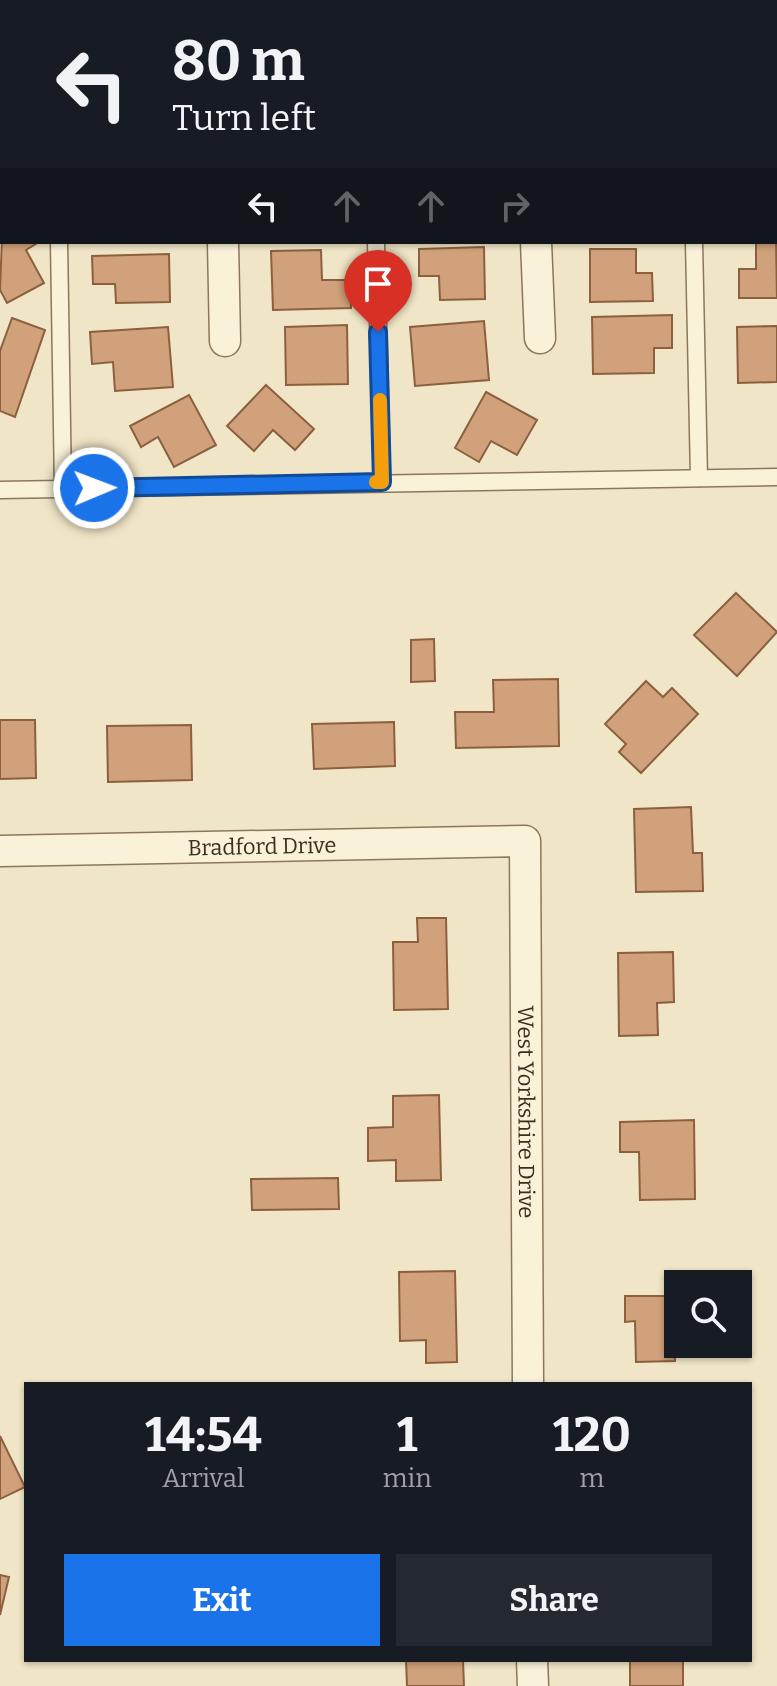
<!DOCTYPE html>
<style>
:root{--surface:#171b24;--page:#242831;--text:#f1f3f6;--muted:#9ea1a6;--accent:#1a73e8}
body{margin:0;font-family:Bitter,serif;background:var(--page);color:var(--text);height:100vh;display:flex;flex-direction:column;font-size:30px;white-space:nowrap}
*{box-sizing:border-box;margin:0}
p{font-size:26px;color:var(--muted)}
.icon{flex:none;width:44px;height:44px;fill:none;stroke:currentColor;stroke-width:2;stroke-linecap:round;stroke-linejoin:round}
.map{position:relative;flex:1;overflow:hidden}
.drawer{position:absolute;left:24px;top:1382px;width:728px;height:280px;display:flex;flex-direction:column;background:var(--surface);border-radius:0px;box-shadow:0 2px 6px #0004}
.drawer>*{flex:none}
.hud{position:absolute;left:0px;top:0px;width:778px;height:244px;box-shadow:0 2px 6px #0004;background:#171b24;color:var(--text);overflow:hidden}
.tools{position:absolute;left:664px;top:1270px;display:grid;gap:16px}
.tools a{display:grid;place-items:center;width:88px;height:88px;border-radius:0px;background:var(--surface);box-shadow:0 2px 6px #0004;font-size:40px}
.pin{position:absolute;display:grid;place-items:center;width:68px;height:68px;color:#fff;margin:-82px -34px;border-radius:50% 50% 50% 0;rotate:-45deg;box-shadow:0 0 8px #0007}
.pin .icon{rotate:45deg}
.me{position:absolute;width:88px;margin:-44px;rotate:89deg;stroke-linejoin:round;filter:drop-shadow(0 0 6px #0008)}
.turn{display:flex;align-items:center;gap:28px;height:168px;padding:0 40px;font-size:36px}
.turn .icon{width:104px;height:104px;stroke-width:2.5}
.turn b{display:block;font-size:56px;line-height:68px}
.lanes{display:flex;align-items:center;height:76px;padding:0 40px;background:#0003;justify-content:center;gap:40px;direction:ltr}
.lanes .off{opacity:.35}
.eta{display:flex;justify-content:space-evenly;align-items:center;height:136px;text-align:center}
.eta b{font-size:48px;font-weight:700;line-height:56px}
.primary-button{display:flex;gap:16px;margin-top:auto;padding:16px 40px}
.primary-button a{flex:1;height:92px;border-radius:0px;background:var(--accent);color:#fff;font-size:32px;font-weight:700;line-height:92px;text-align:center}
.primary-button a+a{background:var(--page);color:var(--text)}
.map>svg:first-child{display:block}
.building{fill:#d0a17a;stroke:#8c603f;stroke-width:2}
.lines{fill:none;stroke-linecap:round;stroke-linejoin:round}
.lane-casing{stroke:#8c775a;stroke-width:19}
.street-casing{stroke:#8c775a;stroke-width:33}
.lane{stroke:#faf1d9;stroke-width:16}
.street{stroke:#faf1d9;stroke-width:30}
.route-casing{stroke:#114b97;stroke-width:20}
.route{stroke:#1a73e8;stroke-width:14}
.slow{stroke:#f59e0b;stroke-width:14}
.labels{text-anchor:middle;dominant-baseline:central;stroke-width:8;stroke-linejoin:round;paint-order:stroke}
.street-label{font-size:22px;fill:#3c2e1f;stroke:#f7efd6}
</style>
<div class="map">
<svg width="777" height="1686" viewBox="0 0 777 1686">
<rect width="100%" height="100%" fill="#f0e5c6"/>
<!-- building -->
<g class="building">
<polygon points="753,0 777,0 777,70 776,2"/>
<polygon points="2,237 2,242 39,242 26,250 44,283 7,303 0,290"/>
<polygon points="776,241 777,298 739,298 739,269 756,269 756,242"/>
<polygon points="484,247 485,299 440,300 439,276 419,276 419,249"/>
<polygon points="590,249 636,249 636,273 652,273 653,301 590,302"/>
<polygon points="321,250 322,280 350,280 351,308 273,310 271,251"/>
<polygon points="169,254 170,302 116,303 115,284 93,284 92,256"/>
<polygon points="672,315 672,348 654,348 654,373 593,374 592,317"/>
<polygon points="12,318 45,330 15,417 0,411 0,351"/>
<polygon points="484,321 489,380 415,386 410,327"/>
<polygon points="347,325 348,384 286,385 285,327"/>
<polygon points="777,326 777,382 738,383 737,327"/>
<polygon points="168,327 173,387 115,391 113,362 92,364 90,332"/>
<polygon points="266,385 314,429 295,450 273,430 254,451 227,426"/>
<polygon points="486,392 537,420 517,455 491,441 479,462 455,448"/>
<polygon points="189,395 216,445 174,467 158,437 141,447 130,426"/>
<polygon points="736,593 777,632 737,676 694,635"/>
<polygon points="434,639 435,681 411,682 411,640"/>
<polygon points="558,679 559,746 456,748 455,712 494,712 493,680"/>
<polygon points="646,681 663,697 672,688 698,714 641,773 619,752 626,744 605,724"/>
<polygon points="0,720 35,720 36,778 0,779"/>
<polygon points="394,722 395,766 314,769 312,724"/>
<polygon points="191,725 192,780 108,782 107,726"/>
<polygon points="691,807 693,853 702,853 703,891 636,892 634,809"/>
<polygon points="417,918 446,918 448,1009 394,1010 393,942 418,942"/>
<polygon points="673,952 674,1002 657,1003 658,1035 619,1036 618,953"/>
<polygon points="439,1095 441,1180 396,1181 396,1160 368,1161 368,1128 393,1127 393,1096"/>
<polygon points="694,1120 695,1199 640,1200 639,1152 620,1152 620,1122"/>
<polygon points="338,1178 339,1209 252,1210 251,1179"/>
<polygon points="455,1271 457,1362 426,1363 426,1340 400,1341 399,1272"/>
<polygon points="625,1296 674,1296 675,1361 636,1362 635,1321 625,1322"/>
<polygon points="0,1436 25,1487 0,1499"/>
<polygon points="0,1575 9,1577 0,1615"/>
<polygon points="406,1660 463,1660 464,1686 407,1686"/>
<rect x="630" y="1660" width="53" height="26"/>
</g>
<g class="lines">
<defs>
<g id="lane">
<polyline points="478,0 478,2"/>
<polyline points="59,242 63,488"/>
<polyline points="376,242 382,482"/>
<polyline points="694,242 699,478"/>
<polyline points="0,490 777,477"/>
</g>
<g id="street">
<polyline points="40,2 41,0"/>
<polyline points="0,116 2,110"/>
<polyline points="776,122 777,122"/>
<polyline points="223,242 225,341"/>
<polyline points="536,242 540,338"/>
<path id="s1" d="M0,851L525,841L528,1384"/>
<polyline points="532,1660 533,1686"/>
</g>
</defs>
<!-- lane casing -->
<use href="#lane" class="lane-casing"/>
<!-- street casing -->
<use href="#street" class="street-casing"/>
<!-- lane -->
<use href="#lane" class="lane"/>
<!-- street -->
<use href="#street" class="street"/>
</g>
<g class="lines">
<defs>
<polyline id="route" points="94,488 382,482 378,332"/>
</defs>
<!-- route casing -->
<use href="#route" class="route-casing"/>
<!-- route -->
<use href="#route" class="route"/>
<!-- slow -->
<polyline class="slow" points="376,482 382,482 380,400"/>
</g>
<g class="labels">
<!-- street labels -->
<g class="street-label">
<text stroke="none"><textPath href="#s1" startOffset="262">Bradford Drive</textPath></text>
<text stroke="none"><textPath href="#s1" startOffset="796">West Yorkshire Drive</textPath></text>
</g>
</g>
</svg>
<div class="tools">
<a><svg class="icon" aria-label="search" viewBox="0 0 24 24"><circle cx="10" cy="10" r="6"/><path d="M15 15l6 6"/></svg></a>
</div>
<div class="pin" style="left:378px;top:332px;background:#d93025"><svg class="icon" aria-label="arrive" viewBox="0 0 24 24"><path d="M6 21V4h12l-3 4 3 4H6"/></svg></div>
<svg class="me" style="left:94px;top:488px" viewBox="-20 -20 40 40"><circle r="17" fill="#1a73e8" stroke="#fff" stroke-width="3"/><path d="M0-11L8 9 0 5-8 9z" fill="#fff"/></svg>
<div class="hud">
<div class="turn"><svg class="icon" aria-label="left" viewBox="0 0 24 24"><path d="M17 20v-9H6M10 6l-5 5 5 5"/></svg><div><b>80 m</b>Turn left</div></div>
<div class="lanes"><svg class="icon" aria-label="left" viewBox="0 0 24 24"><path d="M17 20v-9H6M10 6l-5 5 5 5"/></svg><svg class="icon off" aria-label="ahead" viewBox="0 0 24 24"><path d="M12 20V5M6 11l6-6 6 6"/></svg><svg class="icon off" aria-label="ahead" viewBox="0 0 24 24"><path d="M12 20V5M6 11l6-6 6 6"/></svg><svg class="icon off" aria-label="right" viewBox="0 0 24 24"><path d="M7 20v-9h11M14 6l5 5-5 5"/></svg></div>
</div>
<section class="drawer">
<div class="eta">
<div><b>14:54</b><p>Arrival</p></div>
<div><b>1</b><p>min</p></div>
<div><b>120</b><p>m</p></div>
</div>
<div class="primary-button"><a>Exit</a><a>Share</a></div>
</section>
</div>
